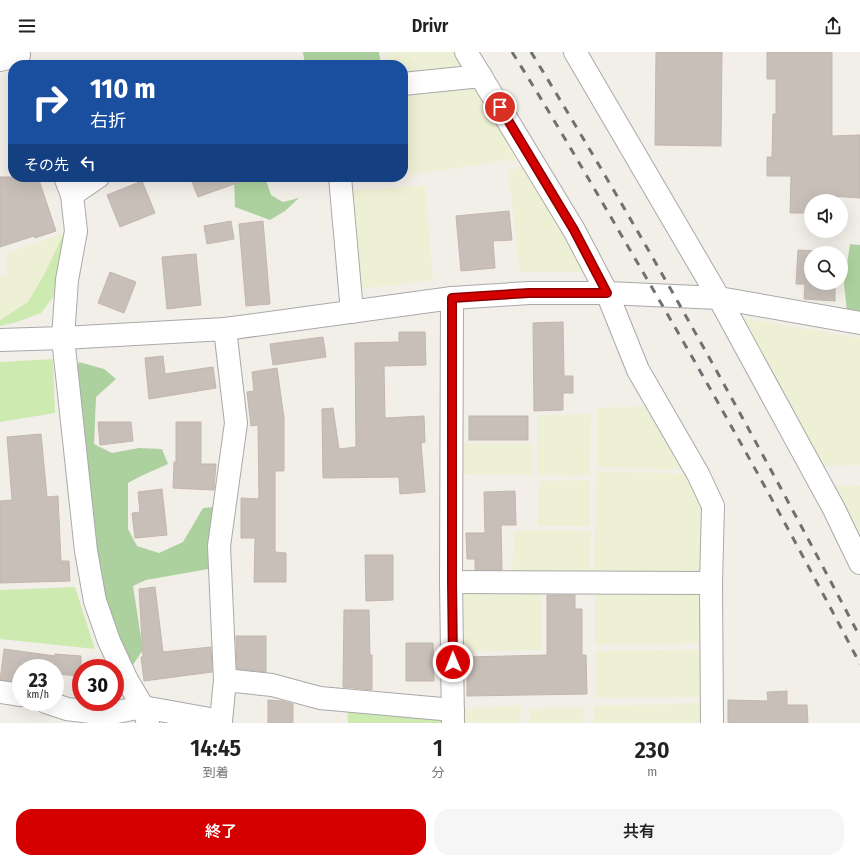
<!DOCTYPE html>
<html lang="ja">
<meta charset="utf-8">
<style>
:root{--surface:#fff;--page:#f6f6f6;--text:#222;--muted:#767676;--accent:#d40000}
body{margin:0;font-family:"Fira Sans Condensed","Noto Sans JP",sans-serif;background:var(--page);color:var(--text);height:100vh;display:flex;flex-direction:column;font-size:15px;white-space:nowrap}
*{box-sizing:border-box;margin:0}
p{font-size:13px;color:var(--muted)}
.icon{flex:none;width:22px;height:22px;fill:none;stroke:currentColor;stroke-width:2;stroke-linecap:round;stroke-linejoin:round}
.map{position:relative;height:671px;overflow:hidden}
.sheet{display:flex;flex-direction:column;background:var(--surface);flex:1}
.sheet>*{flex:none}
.guide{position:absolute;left:8px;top:8px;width:400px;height:122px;border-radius:16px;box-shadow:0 4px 16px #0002;background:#1a4fa0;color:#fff;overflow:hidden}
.buttons{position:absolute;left:804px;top:142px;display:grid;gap:8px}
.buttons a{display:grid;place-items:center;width:44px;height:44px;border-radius:50%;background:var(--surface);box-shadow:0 4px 16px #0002;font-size:20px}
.speed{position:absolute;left:12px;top:607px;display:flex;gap:8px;font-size:20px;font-weight:700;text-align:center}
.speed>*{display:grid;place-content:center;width:52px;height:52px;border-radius:50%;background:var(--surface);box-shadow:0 4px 16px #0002;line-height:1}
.speed small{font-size:10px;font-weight:400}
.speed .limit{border:6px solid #d22;background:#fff;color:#111}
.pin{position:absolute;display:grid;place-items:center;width:34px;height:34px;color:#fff;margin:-17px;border:2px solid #fff;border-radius:50%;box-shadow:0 1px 4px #0007}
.me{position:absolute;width:44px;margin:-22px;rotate:359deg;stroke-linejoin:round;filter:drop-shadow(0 0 3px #0008)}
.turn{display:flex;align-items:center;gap:14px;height:84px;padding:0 16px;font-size:18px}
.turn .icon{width:52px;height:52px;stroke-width:2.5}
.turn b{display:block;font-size:28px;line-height:34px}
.then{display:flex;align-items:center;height:38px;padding:0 16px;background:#0003;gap:8px;font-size:15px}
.eta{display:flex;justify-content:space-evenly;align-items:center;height:68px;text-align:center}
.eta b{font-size:24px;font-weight:600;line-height:28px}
.primary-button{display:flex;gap:8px;margin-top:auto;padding:8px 16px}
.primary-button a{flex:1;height:46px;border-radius:16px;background:var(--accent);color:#fff;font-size:16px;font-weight:600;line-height:46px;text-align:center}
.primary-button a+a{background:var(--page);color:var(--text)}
header{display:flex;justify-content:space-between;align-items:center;height:52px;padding:0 16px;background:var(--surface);font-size:18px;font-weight:600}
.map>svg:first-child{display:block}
.farmland{fill:#eef0d5}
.grass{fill:#cdebb0}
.forest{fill:#add19e}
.building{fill:#c7bfb8;stroke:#c4b6ab}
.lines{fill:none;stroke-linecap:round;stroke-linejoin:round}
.minor-casing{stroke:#a9a9a9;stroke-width:24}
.minor{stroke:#fff;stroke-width:22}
.rail{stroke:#707070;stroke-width:3;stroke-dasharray:8 8;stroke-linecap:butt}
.route-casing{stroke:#8a0000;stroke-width:10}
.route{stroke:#d40000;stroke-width:7}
</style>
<header><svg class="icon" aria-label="menu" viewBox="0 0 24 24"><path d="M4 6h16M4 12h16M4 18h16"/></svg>Drivr<svg class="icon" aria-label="share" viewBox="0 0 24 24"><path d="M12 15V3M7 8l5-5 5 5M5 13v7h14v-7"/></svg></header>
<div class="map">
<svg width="860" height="671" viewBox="0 0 860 671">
<rect width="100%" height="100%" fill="#f2efe9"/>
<!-- farmland -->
<g class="farmland">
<polygon points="386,0 463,0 521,106 410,123 403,67 403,13 387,13"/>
<polygon points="525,113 582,205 582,220 520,220 508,119"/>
<polygon points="425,134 433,228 362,237 353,138"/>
<polygon points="64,181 45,221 28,250 0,268 0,226 7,223 6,201"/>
<polygon points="729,264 860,286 860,413 811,414"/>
<polygon points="659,354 696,418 597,415 598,356"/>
<polygon points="591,362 590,424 537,423 537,363"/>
<polygon points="464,392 532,392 532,423 464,422"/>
<polygon points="597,419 698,422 712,534 712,591 595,593 595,531 593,531"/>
<polygon points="590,428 590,474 538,474 539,429"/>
<polygon points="821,433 860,434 860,512"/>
<polygon points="514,479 591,479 589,531 541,531 542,598 463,600 462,530 512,523"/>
<polygon points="712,597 712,645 595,646 596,599"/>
<polygon points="712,651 712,671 594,671 594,654"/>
<polygon points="521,653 520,671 453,671 453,658"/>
<polygon points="584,655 583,671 530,671 530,657"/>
</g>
<!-- grass -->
<g class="grass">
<polygon points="64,181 62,217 54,244 41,261 17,270 0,274 0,268 28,250 45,221"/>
<polygon points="53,307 55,361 0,370 0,310"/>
<polygon points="75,535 95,597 0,587 0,538"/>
<polygon points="347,648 453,658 453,671 348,671"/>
</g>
<!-- forest -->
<g class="forest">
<polygon points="303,0 379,0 381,13 305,13"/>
<polygon points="234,125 265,125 271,143 283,150 299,146 285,159 270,168 235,155"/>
<polygon points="850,192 860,193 860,263 847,260 844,232"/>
<polygon points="79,310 104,317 116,327 96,345 94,392 112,401 139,396 162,397 168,412 141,424 128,431 128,477 137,494 159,501 183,490 203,456 225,454 214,516 146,528 133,534 143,598 132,614 97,554 69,338"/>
</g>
<!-- building -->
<g class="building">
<polygon points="656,0 722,0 721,94 655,93"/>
<polygon points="767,0 832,0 832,84 860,83 860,146 832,144 832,149 811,149 811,161 790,161 791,124 767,124 767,105 772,105 773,62 776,62 776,27 767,27"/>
<polygon points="0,125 38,125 56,179 35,186 34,184 0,195"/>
<polygon points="190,125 247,125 248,127 198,145"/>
<polygon points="142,129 155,161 120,175 107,143"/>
<polygon points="509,159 512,188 493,189 495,216 461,219 456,164"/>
<polygon points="231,169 234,187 207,192 204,174"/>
<polygon points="263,169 270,252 246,254 239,172"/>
<polygon points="798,198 837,200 811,201 811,231 835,231 835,249 804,247 805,232 796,232"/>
<polygon points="196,202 201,253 167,257 162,205"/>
<polygon points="110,220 136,230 124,261 98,251"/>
<polygon points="563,270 564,324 573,324 573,341 563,341 563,358 534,359 533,271"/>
<polygon points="399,280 425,280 426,313 384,314 385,366 424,364 425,390 421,391 425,440 400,442 399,425 323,426 322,357 333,356 339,397 356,395 355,291 399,290"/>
<polygon points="323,285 326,305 273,313 270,292"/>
<polygon points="163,304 165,322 213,315 216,336 149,347 145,306"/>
<polygon points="277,316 284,366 284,419 275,419 275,500 286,501 286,530 254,530 255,486 241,486 241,446 259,447 258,373 251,374 247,340 254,339 252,320"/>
<rect x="469" y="364" width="59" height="24"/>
<polygon points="98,370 131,370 133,389 100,393"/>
<polygon points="176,370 201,370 201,412 216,412 214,438 173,436 174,410 176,410"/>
<polygon points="41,382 47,445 58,444 61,509 69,509 70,529 0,531 0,449 12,448 7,385"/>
<polygon points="162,437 167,483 135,486 132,461 140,460 138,440"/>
<polygon points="515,439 516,473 501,473 502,518 475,518 475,507 467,507 466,481 485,481 484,440"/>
<polygon points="365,503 393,503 393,548 366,549"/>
<polygon points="155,535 163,600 211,595 212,620 144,629 141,605 143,605 139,537"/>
<polygon points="547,543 575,543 575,557 582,557 582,603 586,603 587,642 467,644 467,605 547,603"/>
<polygon points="344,558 369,558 370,603 372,603 372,638 343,635"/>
<polygon points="236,584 266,584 266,620 237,617"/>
<polygon points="406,591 433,591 434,629 406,629"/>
<polygon points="4,597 55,604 55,602 81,604 81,624 55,622 55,616 21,616 21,630 0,628"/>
<polygon points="787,639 787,653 807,653 808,671 728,671 728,648 768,649 767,640"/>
<polygon points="268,648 282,649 293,652 293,671 268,671"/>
</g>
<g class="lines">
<defs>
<g id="minor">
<polyline points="466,0 574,178 607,241 638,318 698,422 713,454 711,531 712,671"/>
<polyline points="575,0 719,246 834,457 860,511"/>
<polyline points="0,8 19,3"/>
<polyline points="403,32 481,24"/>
<polyline points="65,125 72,143 76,179 67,228 63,286 86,499 95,549 109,589 127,628 143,655 148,671"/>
<polyline points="340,125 352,260"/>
<polyline points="72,143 98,125"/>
<polyline points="452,246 451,530 453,671"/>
<polyline points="225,277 236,371 219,494 225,628"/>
<polyline points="0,288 63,286 225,277 452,246 529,241 607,241 719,246 860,271"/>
<polyline points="451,530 711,531"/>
<polyline points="0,640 21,643"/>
<polyline points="46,650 67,657 106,662 143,655 221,669 225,628 272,633 320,646 453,658"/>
</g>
</defs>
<!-- minor casing -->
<use href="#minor" class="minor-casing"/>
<!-- minor -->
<use href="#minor" class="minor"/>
<!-- rail -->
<g class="rail">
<path d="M512,0C553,65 591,131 630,198C710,334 787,472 860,612"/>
<path d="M531,0C648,191 756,387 860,585"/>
</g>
</g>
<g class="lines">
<defs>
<polyline id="route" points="453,610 452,530 452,246 529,241 607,241 574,178 500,55"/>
</defs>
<!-- route casing -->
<use href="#route" class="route-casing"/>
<!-- route -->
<use href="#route" class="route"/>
</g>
</svg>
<div class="buttons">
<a><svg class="icon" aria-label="sound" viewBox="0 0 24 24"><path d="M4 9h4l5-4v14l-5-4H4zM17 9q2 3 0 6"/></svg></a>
<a><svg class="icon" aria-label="search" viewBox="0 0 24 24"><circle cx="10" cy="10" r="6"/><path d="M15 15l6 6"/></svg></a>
</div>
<div class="speed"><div>23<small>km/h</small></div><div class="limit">30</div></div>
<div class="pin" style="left:500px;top:55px;background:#d93025"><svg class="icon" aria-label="arrive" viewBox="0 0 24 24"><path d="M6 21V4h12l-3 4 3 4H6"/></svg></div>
<svg class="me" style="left:453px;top:610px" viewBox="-20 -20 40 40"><circle r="17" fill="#d40000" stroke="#fff" stroke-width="3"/><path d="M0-11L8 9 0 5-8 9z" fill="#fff"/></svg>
<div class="guide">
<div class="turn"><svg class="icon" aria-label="right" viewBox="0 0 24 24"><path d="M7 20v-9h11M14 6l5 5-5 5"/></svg><div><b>110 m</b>右折</div></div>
<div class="then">その先<svg class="icon" aria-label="left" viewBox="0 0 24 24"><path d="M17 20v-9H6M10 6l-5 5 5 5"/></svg></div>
</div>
</div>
<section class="sheet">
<div class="eta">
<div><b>14:45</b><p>到着</p></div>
<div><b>1</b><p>分</p></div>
<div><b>230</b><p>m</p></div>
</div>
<div class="primary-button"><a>終了</a><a>共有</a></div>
</section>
